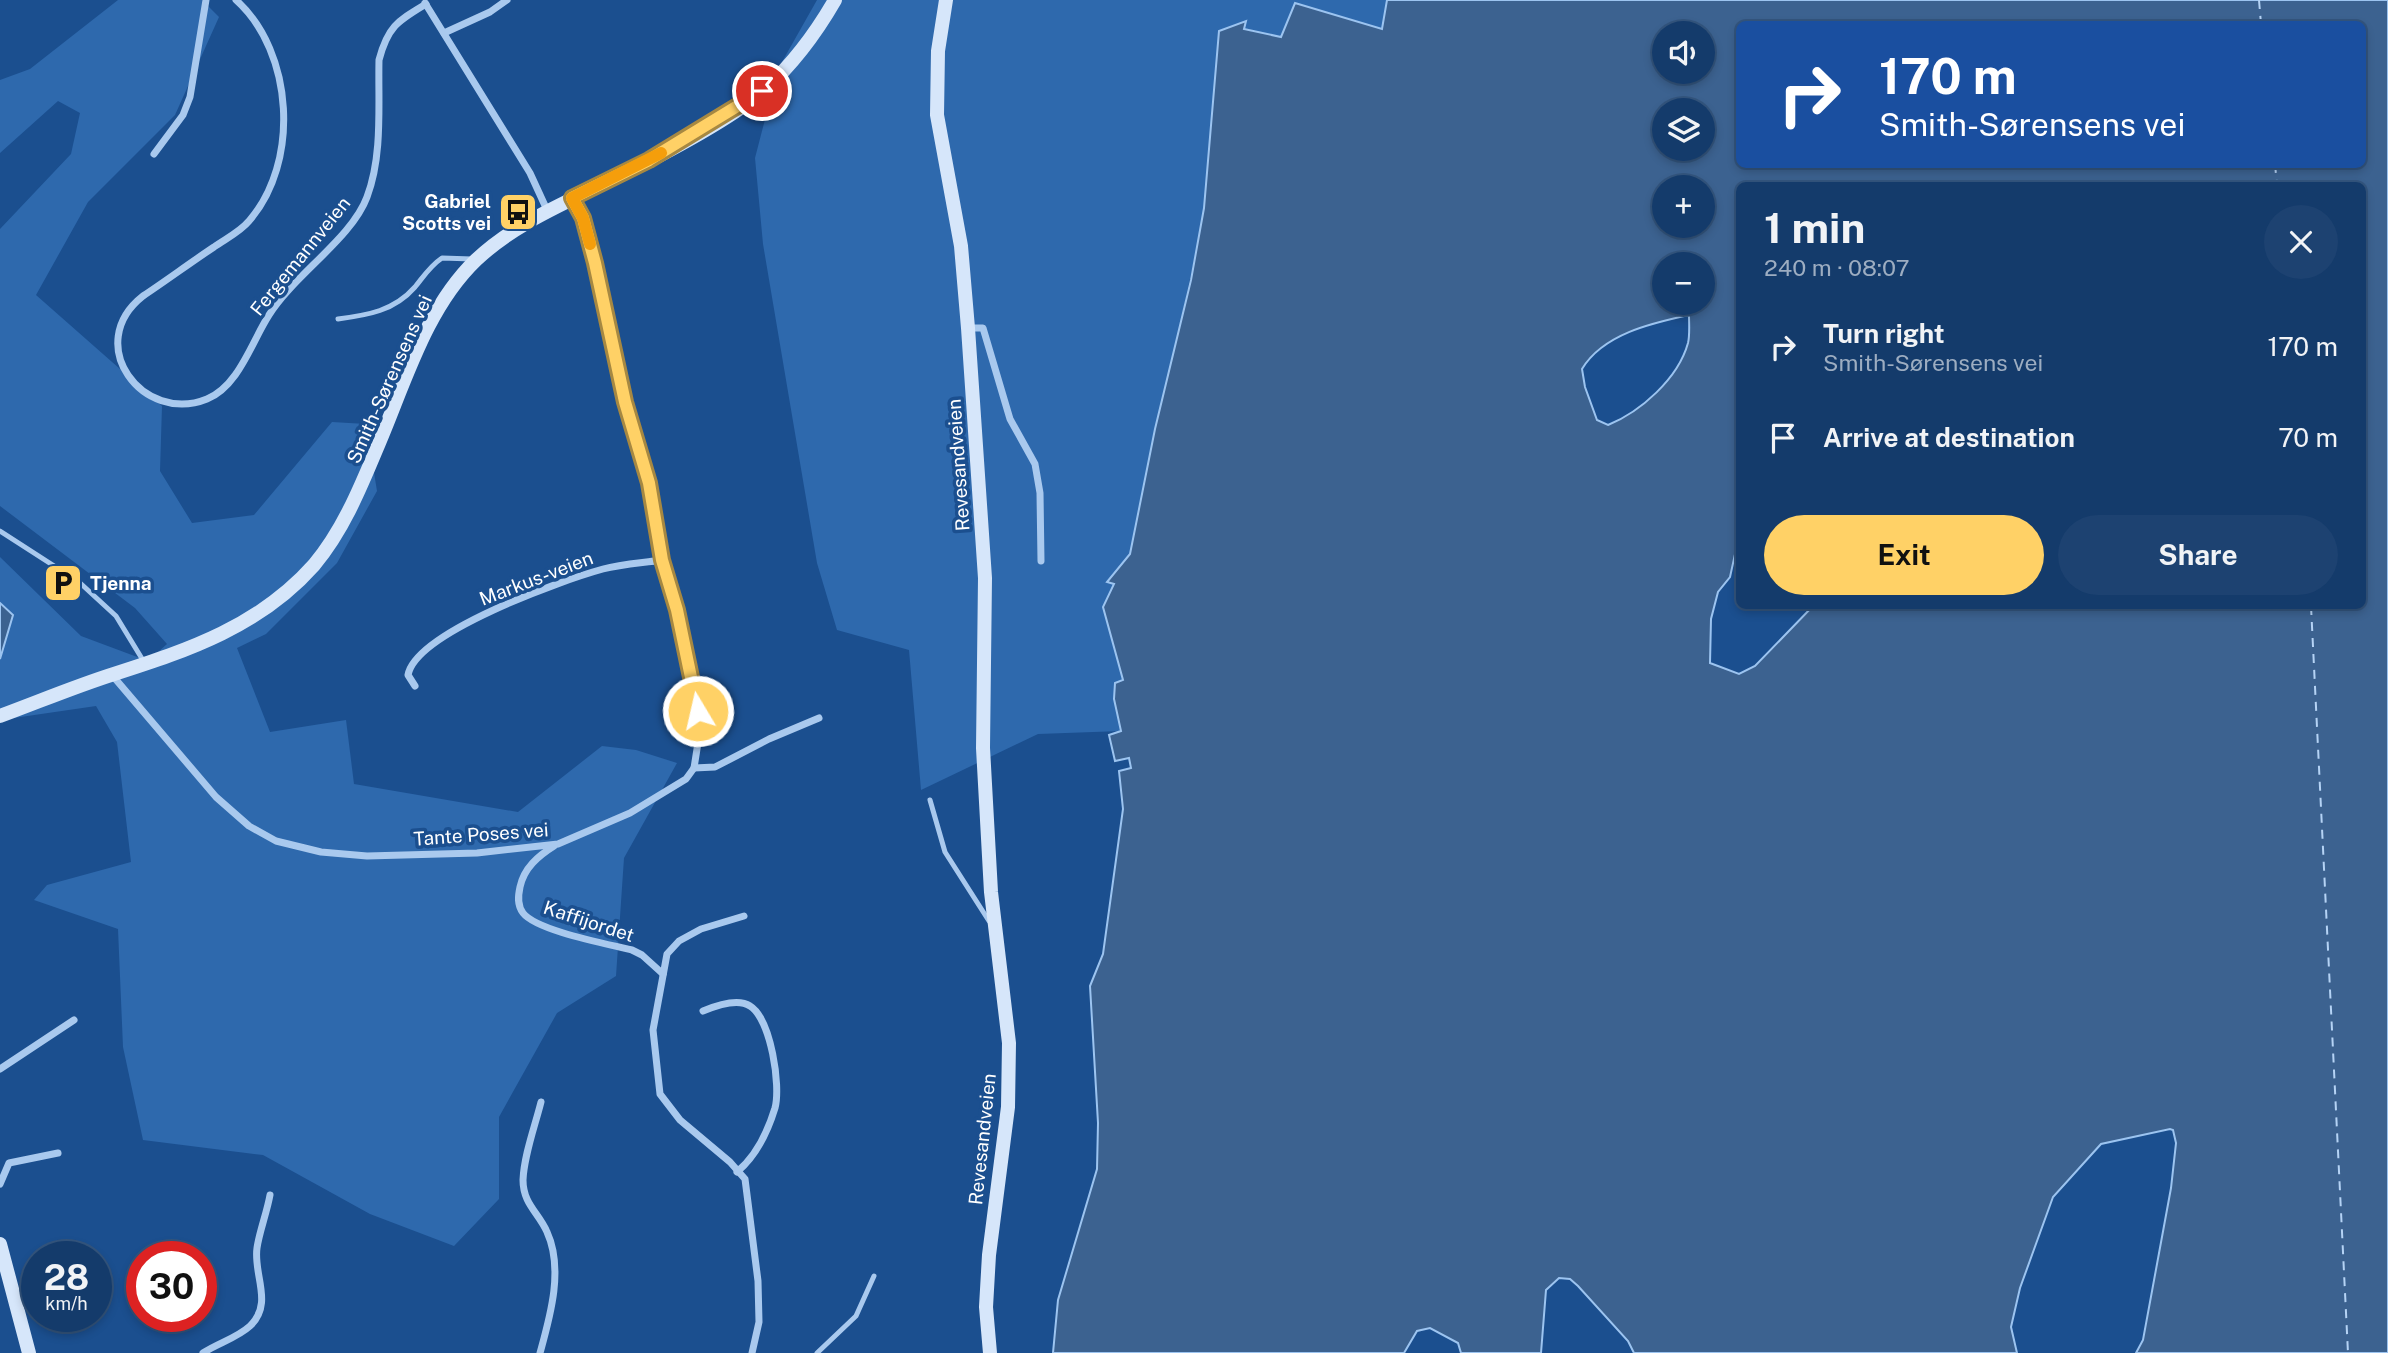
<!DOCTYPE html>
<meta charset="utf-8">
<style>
:root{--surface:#143b6b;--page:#1d4271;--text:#f1f3f6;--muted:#9dadc1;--line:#33557e;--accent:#ffd166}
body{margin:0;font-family:"Public Sans",sans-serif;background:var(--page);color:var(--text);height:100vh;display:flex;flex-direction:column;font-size:26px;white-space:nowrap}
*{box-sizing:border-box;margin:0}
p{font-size:23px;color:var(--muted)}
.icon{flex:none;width:38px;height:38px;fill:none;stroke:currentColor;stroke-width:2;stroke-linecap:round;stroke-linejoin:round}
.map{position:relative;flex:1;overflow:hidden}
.panel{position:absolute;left:1736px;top:182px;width:630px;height:427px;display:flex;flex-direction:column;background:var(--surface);border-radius:10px;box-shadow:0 4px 10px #0003,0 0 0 2px var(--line)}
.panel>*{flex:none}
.guide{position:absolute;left:1736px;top:21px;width:630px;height:147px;border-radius:10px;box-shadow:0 4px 10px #0003,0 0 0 2px var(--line);background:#1a4fa0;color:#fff;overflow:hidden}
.fabs{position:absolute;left:1652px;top:21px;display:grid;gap:14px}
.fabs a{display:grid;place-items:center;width:63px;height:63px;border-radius:50%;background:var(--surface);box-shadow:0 4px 10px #0003,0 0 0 2px var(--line);font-size:35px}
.speed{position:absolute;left:21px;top:1241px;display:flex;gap:14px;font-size:35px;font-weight:700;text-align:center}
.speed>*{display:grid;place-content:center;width:91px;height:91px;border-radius:50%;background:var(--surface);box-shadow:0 4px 10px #0003,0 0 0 2px var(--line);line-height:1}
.speed small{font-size:18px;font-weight:400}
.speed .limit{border:10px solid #d22;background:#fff;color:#111}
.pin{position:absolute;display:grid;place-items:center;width:60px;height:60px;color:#fff;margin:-30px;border:4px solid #fff;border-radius:50%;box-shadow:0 2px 7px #0007}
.me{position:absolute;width:77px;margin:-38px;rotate:351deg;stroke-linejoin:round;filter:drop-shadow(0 0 5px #0008)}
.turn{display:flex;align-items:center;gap:24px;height:147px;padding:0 28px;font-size:32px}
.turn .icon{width:91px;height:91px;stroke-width:2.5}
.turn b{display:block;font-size:49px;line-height:60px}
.round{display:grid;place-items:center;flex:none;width:74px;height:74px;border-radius:37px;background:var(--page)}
.headline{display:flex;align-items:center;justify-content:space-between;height:119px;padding:0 28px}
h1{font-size:42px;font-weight:700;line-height:52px}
.primary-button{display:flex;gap:14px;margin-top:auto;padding:14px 28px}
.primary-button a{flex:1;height:80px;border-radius:42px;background:var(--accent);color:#111;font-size:28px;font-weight:700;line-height:80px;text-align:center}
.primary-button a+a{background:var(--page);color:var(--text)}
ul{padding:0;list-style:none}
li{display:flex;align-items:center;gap:21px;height:91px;padding:0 28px}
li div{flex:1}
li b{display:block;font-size:26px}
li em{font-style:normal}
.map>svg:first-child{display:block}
.green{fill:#2e69ad}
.water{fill:#3c6290;stroke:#9cc4f0;stroke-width:2;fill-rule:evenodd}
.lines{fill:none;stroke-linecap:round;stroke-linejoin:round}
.ferry{stroke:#b5d3f5;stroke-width:2;stroke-dasharray:9 7;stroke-linecap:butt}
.lane{stroke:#a9c9ee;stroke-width:5}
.street{stroke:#a9c9ee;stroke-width:7}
.secondary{stroke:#d6e6fa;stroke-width:14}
.route-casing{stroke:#a68842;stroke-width:18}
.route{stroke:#ffd166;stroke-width:12}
.slow{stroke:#f59e0b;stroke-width:12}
.labels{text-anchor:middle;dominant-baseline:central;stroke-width:7;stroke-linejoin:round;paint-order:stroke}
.poi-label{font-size:19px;font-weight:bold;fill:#fff;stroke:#1b4f8f;text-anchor:end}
.street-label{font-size:19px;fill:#fff;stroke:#1b4f8f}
</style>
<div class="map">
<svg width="2388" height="1353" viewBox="0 0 2388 1353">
<rect width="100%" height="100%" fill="#1b4f8f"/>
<!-- green -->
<g class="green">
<polygon points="118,0 202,0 219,17 175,115 88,202 36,295 162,406 160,471 192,523 254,515 332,422 366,424 377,491 337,563 266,634 237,648 270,732 346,720 354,784 518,812 602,746 636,750 677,763 624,858 616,976 557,1013 499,1117 499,1199 454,1246 370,1214 263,1155 143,1140 123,1047 118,929 34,900 47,885 131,862 117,742 96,706 0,720 0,659 13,615 0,603 0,557 81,636 148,661 167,644 135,608 0,506 0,229 71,154 80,113 58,101 0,153 0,80 30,69"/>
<polygon points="817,0 1387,0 1382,29 1295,3 1281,37 1244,29 1246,22 1130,554 1108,581 1115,583 1103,607 1123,680 1114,699 1121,731 1038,734 921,790 909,650 837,630 817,563 763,244 755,158 778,69"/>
</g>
<!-- water -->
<g class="water">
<path d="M1387,0H2388V1353H2136L2143,1340L2171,1188L2176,1143L2173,1130L2170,1129L2101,1144L2053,1197L2020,1288L2011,1327L2017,1353H1634L1628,1341L1578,1286L1570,1279L1559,1278L1546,1290L1541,1353H1461L1458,1343L1430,1328L1417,1331L1404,1353H1053L1058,1300L1097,1169L1098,1123L1090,986L1103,954L1123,809L1119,771L1131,768L1129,758L1115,761L1109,735L1121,731L1114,699L1115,683L1123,680L1103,607L1114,584L1107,582L1130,554L1155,429L1191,280L1204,208L1219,31L1246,21L1244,29L1281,37L1295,3L1382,29ZM1740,24H2362V164H1740ZM1664,33H1703V72H1664ZM1664,110H1703V149H1664ZM1740,186H2362V606H1813L1755,666L1739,674L1710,663L1711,619L1718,592L1730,577L1739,536ZM1664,187H1703V226H1664ZM1664,264H1703V303H1664ZM1689,315C1689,323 1690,335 1688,343C1678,379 1640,412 1608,425L1597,420L1585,387L1582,369C1603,334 1652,323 1689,315Z"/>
<polygon points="0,603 13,615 0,659"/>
</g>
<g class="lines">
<!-- ferry -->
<g class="ferry">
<polyline points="2259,0 2261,24"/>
<polyline points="2275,164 2277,186"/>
<polyline points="2311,606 2348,1353"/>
</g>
<!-- lane -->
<g class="lane">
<path d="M338,319C368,315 394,311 415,287C424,276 430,266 442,258L472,259"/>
<polyline points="0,531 79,582 116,616 144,662"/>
<polyline points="930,800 945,852 989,921"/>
<polyline points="817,1353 856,1316 874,1276"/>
</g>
<!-- street -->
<g class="street">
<path d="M236,0C294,52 300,163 249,221C240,232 225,239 214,247C190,263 167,280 143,296C82,344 143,425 207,399C239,386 252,341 269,315C294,275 352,238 367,197C383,155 378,104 379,60C388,26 398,21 426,4"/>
<polyline points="425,3 530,173 547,210"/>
<polyline points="444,33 490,12 507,0"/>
<polyline points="154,154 183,115 190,97 206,0"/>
<polyline points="968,328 983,328 1010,419 1035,464 1040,493 1041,561"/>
<polyline points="112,675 216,797 249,826 276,841 321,852 367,856 477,853 558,844 630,813 686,779 694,768 700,730 696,693 662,560 649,483 625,402 588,233 573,198"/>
<path d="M415,686L408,675C416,632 563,580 603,569C622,564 642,563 662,560"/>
<polyline points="694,768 715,767 769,739 819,718"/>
<path d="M554,846C538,856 524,868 520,887C518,896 517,905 523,913C537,931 608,944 632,950L642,955L663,974"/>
<polyline points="744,916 701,929 679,941 667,954 653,1030 660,1094 680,1120 730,1162 745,1179 758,1281 759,1322 752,1353"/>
<path d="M703,1011C715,1006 738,998 750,1006C771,1019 781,1086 775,1108C768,1131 756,1156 737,1172"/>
<polyline points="0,1069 74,1020"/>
<polyline points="0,1184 9,1163 58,1153"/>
<path d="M203,1353C218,1343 237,1338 250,1326C274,1303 253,1275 257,1248C259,1233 267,1212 270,1195"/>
<path d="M540,1353C550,1317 564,1269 547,1232C539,1213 523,1204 523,1180C524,1155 535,1126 541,1102"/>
</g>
<!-- secondary -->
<g class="secondary">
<polyline points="946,0 938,51 937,115 961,246 968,328 985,578 983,748 991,892 1009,1043 1008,1107 989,1255 986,1307 990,1353"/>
<path d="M0,716C38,702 76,686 114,674C189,650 260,626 314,565C344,529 361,486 379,443C405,382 426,308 476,260C514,224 563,204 609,181C654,159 727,122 764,90C792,65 816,33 835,0"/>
<polyline points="0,1244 29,1353"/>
</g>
</g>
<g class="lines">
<defs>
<polyline id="route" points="698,711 677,610 662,560 649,483 625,402 595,263 583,218 572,198 649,160 762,91"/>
</defs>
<!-- route casing -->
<use href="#route" class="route-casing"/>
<!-- route -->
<use href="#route" class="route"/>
<!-- slow -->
<polyline class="slow" points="590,244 583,218 572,198 661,153"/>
</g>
<!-- icons -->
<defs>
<symbol id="bus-square" viewBox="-11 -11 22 22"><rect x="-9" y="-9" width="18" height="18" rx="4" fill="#ffd166" stroke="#1b4f8f"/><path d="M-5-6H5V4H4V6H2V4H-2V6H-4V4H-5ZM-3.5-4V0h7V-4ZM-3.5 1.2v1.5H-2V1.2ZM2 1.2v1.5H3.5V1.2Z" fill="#111"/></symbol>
<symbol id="parking-square" viewBox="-11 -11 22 22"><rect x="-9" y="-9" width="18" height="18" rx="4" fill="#ffd166" stroke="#1b4f8f"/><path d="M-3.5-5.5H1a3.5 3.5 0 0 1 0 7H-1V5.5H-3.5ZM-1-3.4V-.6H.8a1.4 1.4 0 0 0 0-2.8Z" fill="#111"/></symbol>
</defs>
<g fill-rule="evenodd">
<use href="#bus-square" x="496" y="190" width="44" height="44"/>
<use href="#parking-square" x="41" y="561" width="44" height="44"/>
</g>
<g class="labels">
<!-- poi labels -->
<g class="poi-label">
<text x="491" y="201">Gabriel<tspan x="491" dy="22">Scotts vei</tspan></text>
<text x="90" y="583" text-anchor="start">Tjenna</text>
</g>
<!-- street labels -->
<g class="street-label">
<text transform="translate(300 256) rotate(-51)">Fergemannveien</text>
<text transform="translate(389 379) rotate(-66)">Smith-Sørensens vei</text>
<text transform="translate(958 465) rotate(-94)">Revesandveien</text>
<text transform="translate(536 578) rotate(-21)">Markus-veien</text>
<text transform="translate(481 834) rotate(-4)">Tante Poses vei</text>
<text transform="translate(589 921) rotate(18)">Kaffijordet</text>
<text transform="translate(982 1139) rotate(-84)">Revesandveien</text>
</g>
</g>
</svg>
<div class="fabs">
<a><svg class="icon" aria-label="sound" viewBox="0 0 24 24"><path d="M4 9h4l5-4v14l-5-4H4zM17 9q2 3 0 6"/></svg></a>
<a><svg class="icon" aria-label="layers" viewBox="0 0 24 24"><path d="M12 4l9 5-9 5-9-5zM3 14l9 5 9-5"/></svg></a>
<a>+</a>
<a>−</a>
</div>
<div class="speed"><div>28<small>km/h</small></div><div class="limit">30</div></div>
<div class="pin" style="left:762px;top:91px;background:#d93025"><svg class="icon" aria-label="arrive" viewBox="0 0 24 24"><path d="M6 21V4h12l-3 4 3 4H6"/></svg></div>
<svg class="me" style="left:698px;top:711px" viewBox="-20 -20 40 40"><circle r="17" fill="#ffd166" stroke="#fff" stroke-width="3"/><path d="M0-11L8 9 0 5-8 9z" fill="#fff"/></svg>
<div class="guide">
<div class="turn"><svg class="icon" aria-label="right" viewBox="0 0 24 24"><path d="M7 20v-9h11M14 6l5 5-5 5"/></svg><div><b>170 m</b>Smith-Sørensens vei</div></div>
</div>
<section class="panel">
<div class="headline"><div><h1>1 min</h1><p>240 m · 08:07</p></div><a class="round"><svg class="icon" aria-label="close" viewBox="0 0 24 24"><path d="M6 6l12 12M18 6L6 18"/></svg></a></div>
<ul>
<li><svg class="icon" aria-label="right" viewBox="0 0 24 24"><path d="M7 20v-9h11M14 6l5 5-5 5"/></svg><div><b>Turn right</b><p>Smith-Sørensens vei</p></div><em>170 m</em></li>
<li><svg class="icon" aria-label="arrive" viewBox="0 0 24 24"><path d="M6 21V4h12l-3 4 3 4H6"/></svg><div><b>Arrive at destination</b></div><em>70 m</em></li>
</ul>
<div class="primary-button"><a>Exit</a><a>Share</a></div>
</section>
</div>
